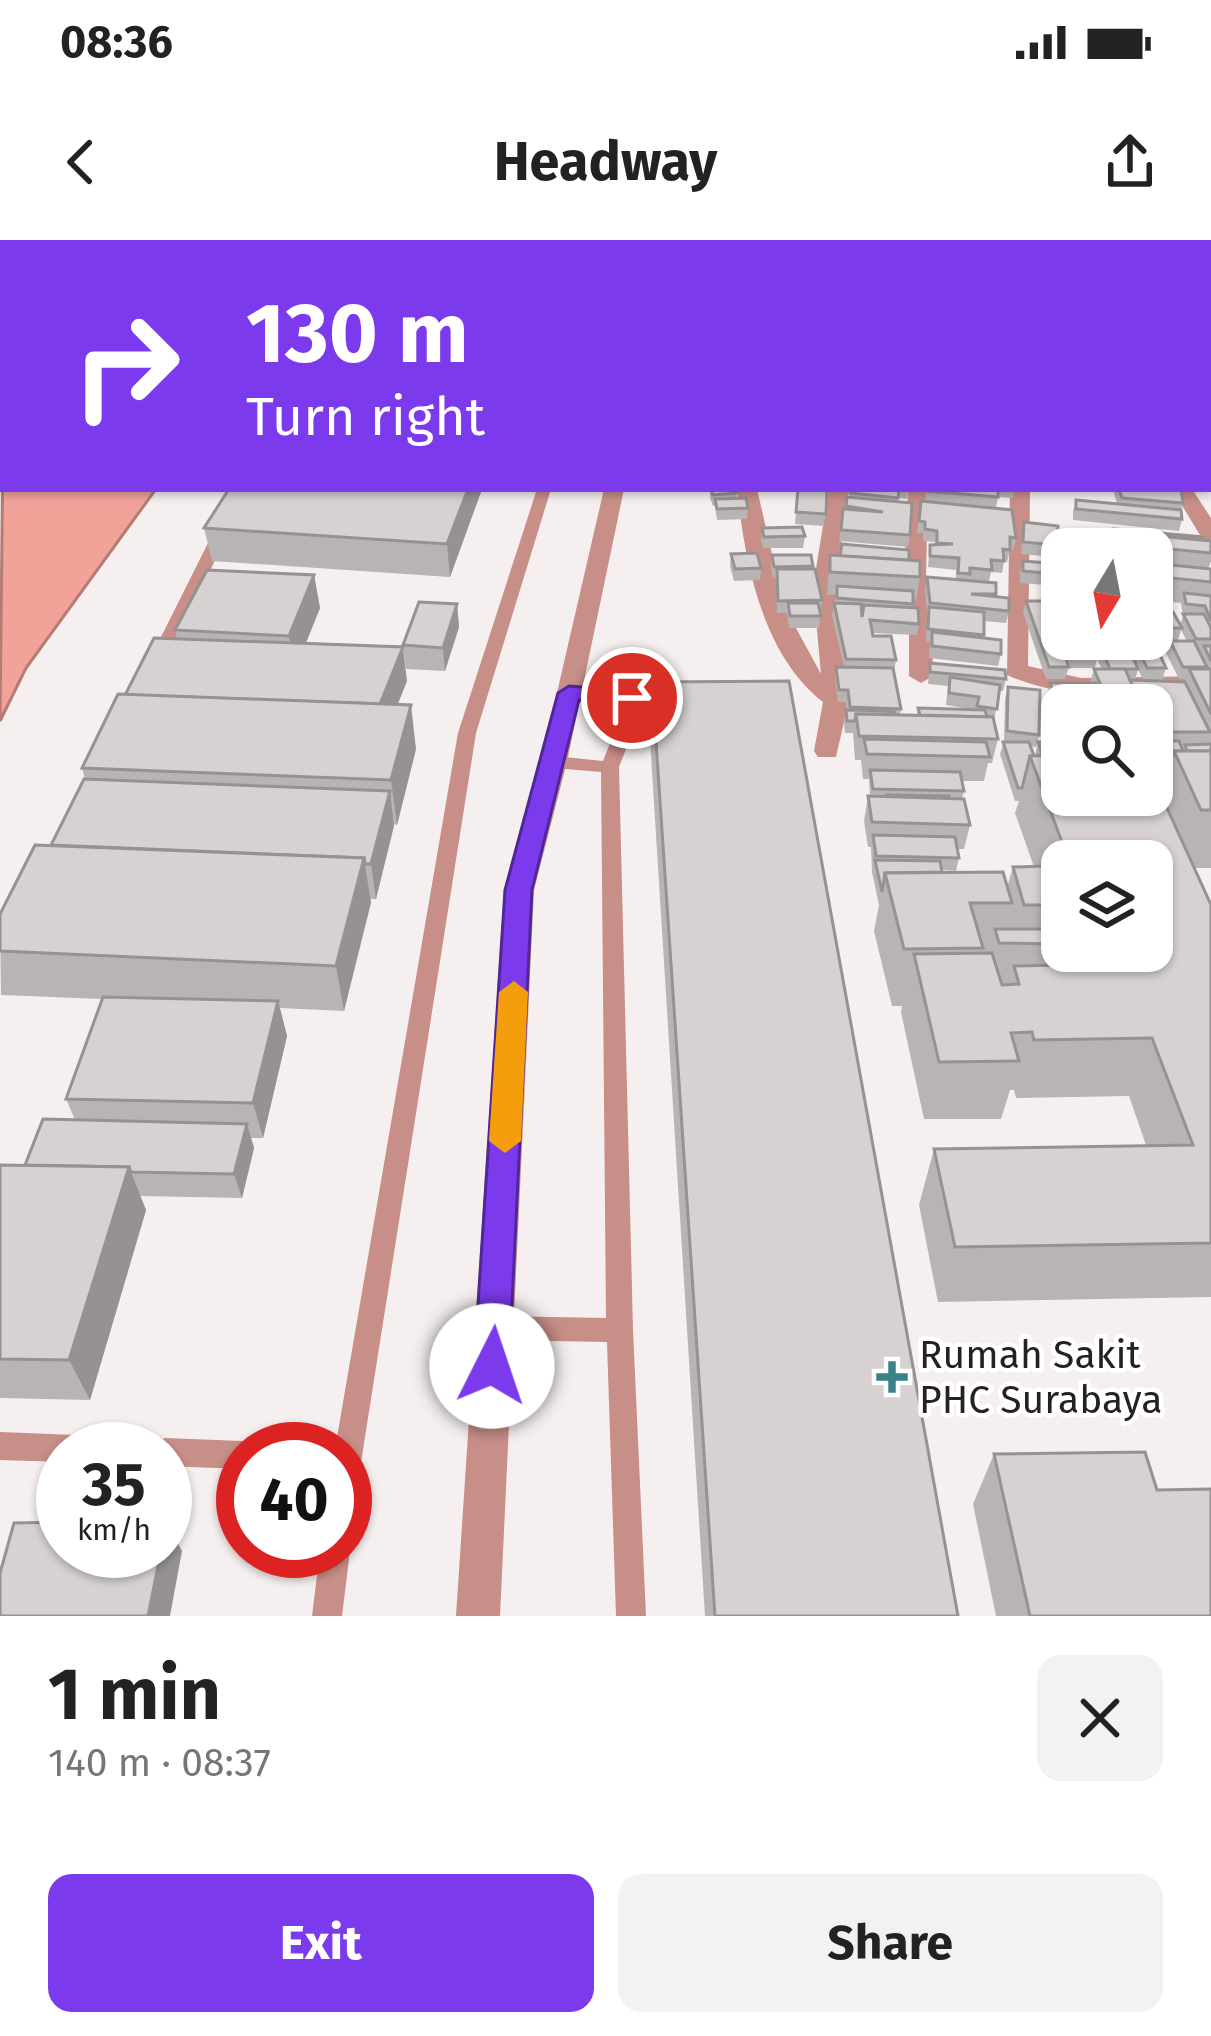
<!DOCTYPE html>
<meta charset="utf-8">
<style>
:root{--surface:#fff;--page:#f2f2f2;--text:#222;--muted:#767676;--accent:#7c3aed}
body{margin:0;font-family:"Fira Sans",sans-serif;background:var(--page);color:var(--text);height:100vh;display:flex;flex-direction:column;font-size:45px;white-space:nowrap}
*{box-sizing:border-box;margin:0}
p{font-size:39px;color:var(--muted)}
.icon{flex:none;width:66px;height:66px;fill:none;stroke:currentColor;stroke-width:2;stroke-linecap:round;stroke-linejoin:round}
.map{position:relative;height:1376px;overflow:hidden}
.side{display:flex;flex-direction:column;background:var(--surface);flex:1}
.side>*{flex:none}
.top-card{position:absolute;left:0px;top:0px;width:1212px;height:252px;box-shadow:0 3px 9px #0004;background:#7c3aed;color:#fff;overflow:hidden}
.needle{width:78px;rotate:190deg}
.fabs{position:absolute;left:1041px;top:288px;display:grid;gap:24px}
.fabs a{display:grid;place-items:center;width:132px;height:132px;border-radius:24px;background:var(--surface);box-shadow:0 3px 9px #0004;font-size:60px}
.speed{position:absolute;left:36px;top:1182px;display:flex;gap:24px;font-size:60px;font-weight:700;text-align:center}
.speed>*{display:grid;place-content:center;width:156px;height:156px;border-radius:50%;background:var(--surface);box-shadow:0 3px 9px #0004;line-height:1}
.speed small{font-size:30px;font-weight:400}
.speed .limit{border:18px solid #d22;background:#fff;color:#111}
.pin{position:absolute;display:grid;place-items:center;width:102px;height:102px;color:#fff;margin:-51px;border:6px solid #fff;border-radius:50%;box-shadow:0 3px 12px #0007}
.me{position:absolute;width:132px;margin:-66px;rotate:4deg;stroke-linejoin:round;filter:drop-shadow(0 0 9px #0008)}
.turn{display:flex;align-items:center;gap:42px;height:252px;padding:0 48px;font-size:54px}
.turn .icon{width:156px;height:156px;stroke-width:2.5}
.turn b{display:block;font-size:84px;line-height:102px}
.round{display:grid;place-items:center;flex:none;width:126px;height:126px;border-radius:24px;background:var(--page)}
.summary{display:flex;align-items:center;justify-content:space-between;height:204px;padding:0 48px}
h1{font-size:72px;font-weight:700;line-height:90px}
.cta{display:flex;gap:24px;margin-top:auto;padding:24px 48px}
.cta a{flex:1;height:138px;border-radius:24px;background:var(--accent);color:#fff;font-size:48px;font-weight:700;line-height:138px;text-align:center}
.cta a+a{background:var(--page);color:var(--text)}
.status{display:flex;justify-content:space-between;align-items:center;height:84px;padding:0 60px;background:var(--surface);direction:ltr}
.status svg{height:33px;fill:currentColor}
header{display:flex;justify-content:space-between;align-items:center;height:156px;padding:0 48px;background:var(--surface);font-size:54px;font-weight:700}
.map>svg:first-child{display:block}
.water{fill:#f2a399;stroke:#b47c75;stroke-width:3}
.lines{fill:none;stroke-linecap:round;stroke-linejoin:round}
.service{fill:#c88f88;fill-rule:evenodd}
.minor{fill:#c88f88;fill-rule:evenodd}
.tertiary{fill:#c88f88;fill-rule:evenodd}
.wall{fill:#b9b4b4;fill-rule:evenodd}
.shaded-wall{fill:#969292}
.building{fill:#d7d1d1;stroke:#969292;stroke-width:3}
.route{fill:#7c3aed;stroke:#51269a;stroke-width:3}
.slow{fill:#f59e0b}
.poi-dot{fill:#3a818a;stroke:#fff;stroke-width:4.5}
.labels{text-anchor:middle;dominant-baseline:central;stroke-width:9;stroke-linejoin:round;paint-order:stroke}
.near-poi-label{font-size:39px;fill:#242221;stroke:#fff;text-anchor:start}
</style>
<div class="status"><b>08:36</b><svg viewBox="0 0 49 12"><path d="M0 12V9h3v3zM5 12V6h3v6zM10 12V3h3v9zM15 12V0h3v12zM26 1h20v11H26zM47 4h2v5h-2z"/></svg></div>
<header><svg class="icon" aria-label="back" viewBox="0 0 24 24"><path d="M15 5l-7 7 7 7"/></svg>Headway<svg class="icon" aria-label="share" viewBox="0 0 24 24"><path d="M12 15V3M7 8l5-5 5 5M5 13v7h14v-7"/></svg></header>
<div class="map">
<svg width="1211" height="1376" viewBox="0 0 1211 1376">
<rect width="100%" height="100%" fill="#f6efef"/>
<!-- water -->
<polygon class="water" points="3,202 3,249 156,249 26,428 0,481"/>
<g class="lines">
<!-- service -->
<g class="service">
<polygon points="385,0 397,0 382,3"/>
<polygon points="616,0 628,0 627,3 615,3"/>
<polygon points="235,249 249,249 167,421 158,426 152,425 149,421"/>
<polygon points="537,249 551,249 476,493 359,1235 355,1245 345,1249 345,1209 335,1209 458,493"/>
<polygon points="569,448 619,448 644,463 619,527 633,1090 646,1376 616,1376 607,1102 494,1100 485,1097 481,1088 485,1079 494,1076 606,1078 601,532 554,528 545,522 554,516 603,521 625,465 615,458 563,457 560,453"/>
<polygon points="0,1192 76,1195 86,1199 90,1209 63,1209 63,1222 0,1220"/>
<polygon points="165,1198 243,1201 255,1209 243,1209 243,1229 165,1226 165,1209 152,1209 155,1202"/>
<polygon points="345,1300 350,1311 342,1376 312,1376 320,1311 345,1311"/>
</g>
<!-- minor -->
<g class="minor">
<polygon points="137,0 154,0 135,3"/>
<rect x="966" y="0" width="16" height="3"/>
<rect x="1072" y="0" width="16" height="3"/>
<rect x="1163" y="0" width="16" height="3"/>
<polygon points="3,136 3,150 0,151 0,137"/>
<path d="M737,249H757L784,366L821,434L813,347L829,249H849L835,347L849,460L836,517H818L814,511L823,462C762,414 745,323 737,249Z"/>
<polygon points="908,249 928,249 926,338 931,349 933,436 921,443 909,436 909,349 904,338"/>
<path d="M1010,249H1030L1028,426L1081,438L1211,436V450C1144,452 1070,464 1007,435Z"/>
<polygon points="1172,249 1192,249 1211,278 1211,302 1203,300"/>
</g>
<!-- tertiary -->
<g class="tertiary">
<rect x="664" y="0" width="16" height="3"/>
<polygon points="604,249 624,249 567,522 534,650 500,1376 456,1376 504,650 541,522"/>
</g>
</g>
<!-- wall -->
<g class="wall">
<polygon points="0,0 94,0 90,3 3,3 3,25 0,25"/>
<polygon points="412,0 549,0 548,3 412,3"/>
<polygon points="1086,0 1109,0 1108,3 1086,3"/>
<polygon points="1123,0 1164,0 1163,3 1124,3"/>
<polygon points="1176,0 1211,0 1211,21 1209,21 1209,3 1175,3"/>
<polygon points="1211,42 1211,124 1209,124 1209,44"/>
<polygon points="482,249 450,337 212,321 204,288"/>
<polygon points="710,249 736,249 737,258 748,268 747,279 717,280 715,266 713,266 710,258"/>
<polygon points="798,249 827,249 824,286 795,284"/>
<polygon points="851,249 914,249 913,251 908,250 907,259 898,258 897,262 910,295 908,307 839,301 843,269 845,269"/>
<polygon points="924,249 1015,249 1013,258 998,257 996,268 1016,298 1013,310 1010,309 1007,322 1004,321 1002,333 991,332 989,341 968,341 996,343 996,357 1009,371 1006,383 984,381 983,398 1001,414 998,426 929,418 930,402 926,401 927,373 925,349 927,337 956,339 956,330 928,327 930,305 935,305 935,302 923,301 923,293 917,293 921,261 925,261 926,252 924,252"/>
<polygon points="1086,249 1109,249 1108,252"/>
<polygon points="1113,249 1181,250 1183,263 1181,271 1182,279 1179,291 1073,280 1073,271 1076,260 1117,264"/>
<polygon points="1024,282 1057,305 1054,317 1021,314"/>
<polygon points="762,288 805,296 803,308 763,308 761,300"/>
<path d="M1095,290L1211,301V321L1208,329H1211V628H1194L1211,665V1057L938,1062L919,965L934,909L1146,905L1129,856L1016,858L1014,850H1010L1001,879H924L901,772L902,766H892L874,691L879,665L872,632L871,607H868L864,581L868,556L870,557L869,539H863L861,520H855L853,493H845L844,482L847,470L846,462H838L835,439L836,427H844L832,375L836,355H827L830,315L909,320L920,337L916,360H913V368L919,384L917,395L873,393V396L896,420L894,431L901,469L900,475H917L918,468L976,470L946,465L948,446L928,444L930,423L1006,439L1003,451H999L994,481L998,499L992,523H988L984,541H962L964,551L962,559L970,585L964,609H957L959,618L956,631L941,630L942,632L1007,647L1013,627H1034L1015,573L1019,561H1015L1000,514L1004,502L1005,459L1008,447L1039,495L1036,507L1030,506L1035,516L1038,502H1056L1044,467L1050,443H1090L1094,429H1102L1097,419L1095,428H1071L1061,404L1063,399H1091L1092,401L1093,399H1125L1126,402L1127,399H1152L1166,428L1162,440H1143L1138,429L1135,441L1184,442L1185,439H1179L1166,413L1170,401H1187L1181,390L1178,400H1157L1152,389L1153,372L1180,385L1183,376L1181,363L1152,360V309H1090ZM1062,465H1152V555H1062ZM1062,621H1152V711H1063L1067,724L1047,725L1054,704L1050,689L1052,681L1062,709Z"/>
<polygon points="731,314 761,328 760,340 734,341 730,326"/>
<polygon points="772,315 813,326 822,360 819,388 789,388 787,373 777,373 776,338 773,338 771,327"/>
<polygon points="1052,319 1062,319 1062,346 1055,346 1049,331"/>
<polygon points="1023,321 1047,333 1045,345 1020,343 1020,333"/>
<polygon points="314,335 320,368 306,403 407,441 397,465 416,509 397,585 394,584 376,659 371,659 344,771 280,768 287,796 263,898 251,898 254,908 242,958 140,956 146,970 90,1160 0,1158 0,925 25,925 75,880 66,859 102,759 1,755 0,674 51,605 85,539 82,528 125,455 177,399 175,390"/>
<polygon points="1026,361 1069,427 1065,439 1046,439 1023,373"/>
<polygon points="457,364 459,387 445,431 406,429 403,405"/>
<polygon points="652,442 958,1376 705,1376 650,499"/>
<polygon points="994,1214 1157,1250 1211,1376 996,1376 973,1264"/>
</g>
<!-- shaded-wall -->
<g class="shaded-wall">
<polygon points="18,0 50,0 49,3 19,3"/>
<polygon points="67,0 94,0 90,3 63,3"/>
<polygon points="468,249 482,249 450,337 447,304"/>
<polygon points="314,335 320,368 295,430 289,396"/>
<polygon points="457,364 459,387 445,431 443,408"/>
<polygon points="403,407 407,441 381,506 377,471"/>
<polygon points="411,465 416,509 397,585 391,540"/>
<polygon points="390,551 394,586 376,659 371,624"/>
<polygon points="364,618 371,663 344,771 336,726"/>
<polygon points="278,761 287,796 263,898 253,863"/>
<polygon points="247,884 254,908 242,958 234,934"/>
<polygon points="129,927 146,970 90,1160 69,1120"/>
<polygon points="167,1282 182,1311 170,1376 148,1376 161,1311 165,1311"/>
</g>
<!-- building -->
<g class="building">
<polygon points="40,0 67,0 63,3 36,3"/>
<rect x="736" y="0" width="63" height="3"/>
<polygon points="805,0 911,0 940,3 805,3"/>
<polygon points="924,0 958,0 958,3"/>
<polygon points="979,0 1010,1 1010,3 979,3"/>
<polygon points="1043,0 1068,0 1068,3 1037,3 1036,1 1043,2"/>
<rect x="1177" y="0" width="20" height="3"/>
<polygon points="1209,124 1211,125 1211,147 1209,147"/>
<polygon points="229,249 468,249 447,304 204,288"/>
<polygon points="711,249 736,249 738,253 713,255"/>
<polygon points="798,249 827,249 826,274 796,272"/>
<polygon points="851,249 899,250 898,258 850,253"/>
<polygon points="927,249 998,250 998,257 927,251"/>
<polygon points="1119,249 1181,250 1183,263 1122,258"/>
<polygon points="847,257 912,263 910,295 841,290 843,269 883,272 846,266"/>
<polygon points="746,258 748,268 717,269 715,259"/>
<polygon points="1076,260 1181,270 1182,279 1076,269"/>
<polygon points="921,261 1012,270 1016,298 1010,297 1010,310 1003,309 1004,321 991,320 992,330 970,328 970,334 958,333 959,318 930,316 930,305 953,304 937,303 937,291 925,289 925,282 919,281"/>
<polygon points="1024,282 1058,286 1057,305 1023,302"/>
<polygon points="802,287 805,296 764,297 762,288"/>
<polygon points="1114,289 1203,297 1204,300 1114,291"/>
<polygon points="1095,290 1211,301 1211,313 1096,302"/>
<polygon points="842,304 909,310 909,320 840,316"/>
<polygon points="757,313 761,328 735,329 731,314"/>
<polygon points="772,315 811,315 813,326 774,327"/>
<polygon points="830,315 920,321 920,337 830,332"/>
<polygon points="1052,319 1062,319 1062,335 1058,335"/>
<polygon points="1023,321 1047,323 1047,333 1023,331"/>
<polygon points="1152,323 1211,329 1211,342 1152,336"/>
<polygon points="777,329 815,329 822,360 778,361"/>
<polygon points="207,330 314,335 289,396 175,390"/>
<polygon points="927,337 996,343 996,354 971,354 1009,358 1009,371 930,363"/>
<polygon points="837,346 913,351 913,364 837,358"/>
<polygon points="1184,353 1211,356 1211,381 1205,366 1186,364"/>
<polygon points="1026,361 1044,361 1069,427 1049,427"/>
<polygon points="419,362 457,364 443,408 403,405"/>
<polygon points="788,363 818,363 821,376 790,376"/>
<polygon points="834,363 861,364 862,377 864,365 918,368 919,384 870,380 873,396 891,396 896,420 846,419"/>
<polygon points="929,367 984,372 984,395 928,389"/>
<polygon points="1153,372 1173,372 1182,388 1161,388"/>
<polygon points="1183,374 1204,374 1211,388 1211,399 1196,399"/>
<polygon points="932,392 1001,400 1001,414 932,406"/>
<polygon points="154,398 403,407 380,464 125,455"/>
<polygon points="1152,398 1166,428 1147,428 1134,399"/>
<polygon points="1067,399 1091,399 1098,416 1074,416"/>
<polygon points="1098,399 1125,399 1138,429 1110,429"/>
<polygon points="1170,401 1194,401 1207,427 1183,427"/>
<polygon points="1204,406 1211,406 1211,421"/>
<polygon points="930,423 1005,430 1006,439 930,432"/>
<polygon points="836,427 893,428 901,469 850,467 848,450 839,450"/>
<polygon points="1094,429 1125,429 1141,465 1109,465"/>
<polygon points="1189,429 1211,429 1211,474"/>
<polygon points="950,437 1000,445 997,469 977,466 979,457 949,453"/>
<polygon points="1130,440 1185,442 1210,492 1152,492 1152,465 1141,465"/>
<polygon points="789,441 958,1376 715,1376 652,442"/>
<polygon points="1050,443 1096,443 1105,465 1062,465 1062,477"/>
<polygon points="1008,447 1040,450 1039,495 1007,491"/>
<polygon points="118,454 411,465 391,540 82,528"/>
<polygon points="918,468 985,470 987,477 920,475"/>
<polygon points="846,470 894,471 895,474 856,474 855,481 847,481"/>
<polygon points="856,474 993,477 998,499 859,496"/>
<polygon points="864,499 986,502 990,517 867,514"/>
<polygon points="1152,501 1179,501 1183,511 1174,511 1164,541 1152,516"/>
<polygon points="1003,502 1029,502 1034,516 1030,516 1022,548 1018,548"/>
<polygon points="1038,502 1062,502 1062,515 1043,516"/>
<polygon points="1211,504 1211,511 1187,511 1185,505"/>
<polygon points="1174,511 1211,511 1211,570 1201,570"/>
<polygon points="1062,515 1062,555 1152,555 1152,535 1211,665 1211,1003 955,1007 934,909 1193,905 1152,798 1034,800 1032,792 1011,793 1019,821 939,822 914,714 992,713 1002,745 1019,744 1014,726 1107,724 1103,711 1152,711 1152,621 1069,621 1030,516"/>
<polygon points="870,530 960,532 964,551 873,549"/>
<polygon points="84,539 390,551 371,624 365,624 364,618 51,605"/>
<polygon points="887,555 949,556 949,558 888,557"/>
<polygon points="868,556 964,559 970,585 872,582"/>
<polygon points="873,595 955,597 959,618 876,616"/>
<polygon points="35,605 364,618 336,726 0,711 0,674"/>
<polygon points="875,620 940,621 942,632 885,633 882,652"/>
<polygon points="1045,626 1057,665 1024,665 1013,627"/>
<polygon points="1003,632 1012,663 970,663 983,708 904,709 885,633"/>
<polygon points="995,689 1050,689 1054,704 999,703"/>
<polygon points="103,757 278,761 253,863 66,859"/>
<polygon points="43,879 247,884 234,934 131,932 129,927 25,925"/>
<polygon points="0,925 129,927 69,1120 0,1119"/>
<polygon points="1145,1212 1157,1250 1211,1249 1211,1376 1030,1376 994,1214"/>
<polygon points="63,1282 63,1311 161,1311 148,1376 0,1376 0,1333 14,1283"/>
</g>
<!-- route -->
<polygon class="route" points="569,446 632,451 644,458 632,465 579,460 532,650 509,1126 504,1137 492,1142 479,1137 474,1126 505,650 558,453"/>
<!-- slow -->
<polygon class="slow" points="514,741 528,752 521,901 505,913 489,901 499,752"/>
<!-- markers -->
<path class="poi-dot" d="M886 1119h12v12h12v12h-12v12h-12v-12h-12v-12h12z"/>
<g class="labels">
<!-- near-poi labels -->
<g class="near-poi-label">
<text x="919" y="1115">Rumah Sakit<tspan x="919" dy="45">PHC Surabaya</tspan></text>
</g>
</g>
</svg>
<div class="fabs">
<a><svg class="needle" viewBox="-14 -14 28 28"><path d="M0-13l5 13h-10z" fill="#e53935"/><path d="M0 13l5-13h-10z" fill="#767676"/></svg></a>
<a><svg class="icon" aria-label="search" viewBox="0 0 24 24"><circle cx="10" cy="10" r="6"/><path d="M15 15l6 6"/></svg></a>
<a><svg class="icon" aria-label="layers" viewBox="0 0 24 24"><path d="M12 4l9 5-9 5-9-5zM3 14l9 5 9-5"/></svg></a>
</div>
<div class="speed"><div>35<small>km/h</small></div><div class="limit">40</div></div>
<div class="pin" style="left:632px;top:458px;background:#d93025"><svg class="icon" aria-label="arrive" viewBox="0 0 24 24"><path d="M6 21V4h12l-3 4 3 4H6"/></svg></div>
<svg class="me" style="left:492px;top:1126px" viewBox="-20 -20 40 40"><circle r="19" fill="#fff"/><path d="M0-13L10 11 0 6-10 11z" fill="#7c3aed"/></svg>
<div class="top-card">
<div class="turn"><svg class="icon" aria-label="right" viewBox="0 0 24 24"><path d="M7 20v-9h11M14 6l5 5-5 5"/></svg><div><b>130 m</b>Turn right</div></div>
</div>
</div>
<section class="side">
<div class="summary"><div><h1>1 min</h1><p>140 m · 08:37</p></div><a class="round"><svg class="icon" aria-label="close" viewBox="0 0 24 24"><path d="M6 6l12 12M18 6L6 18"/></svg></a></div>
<div class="cta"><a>Exit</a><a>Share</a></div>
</section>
